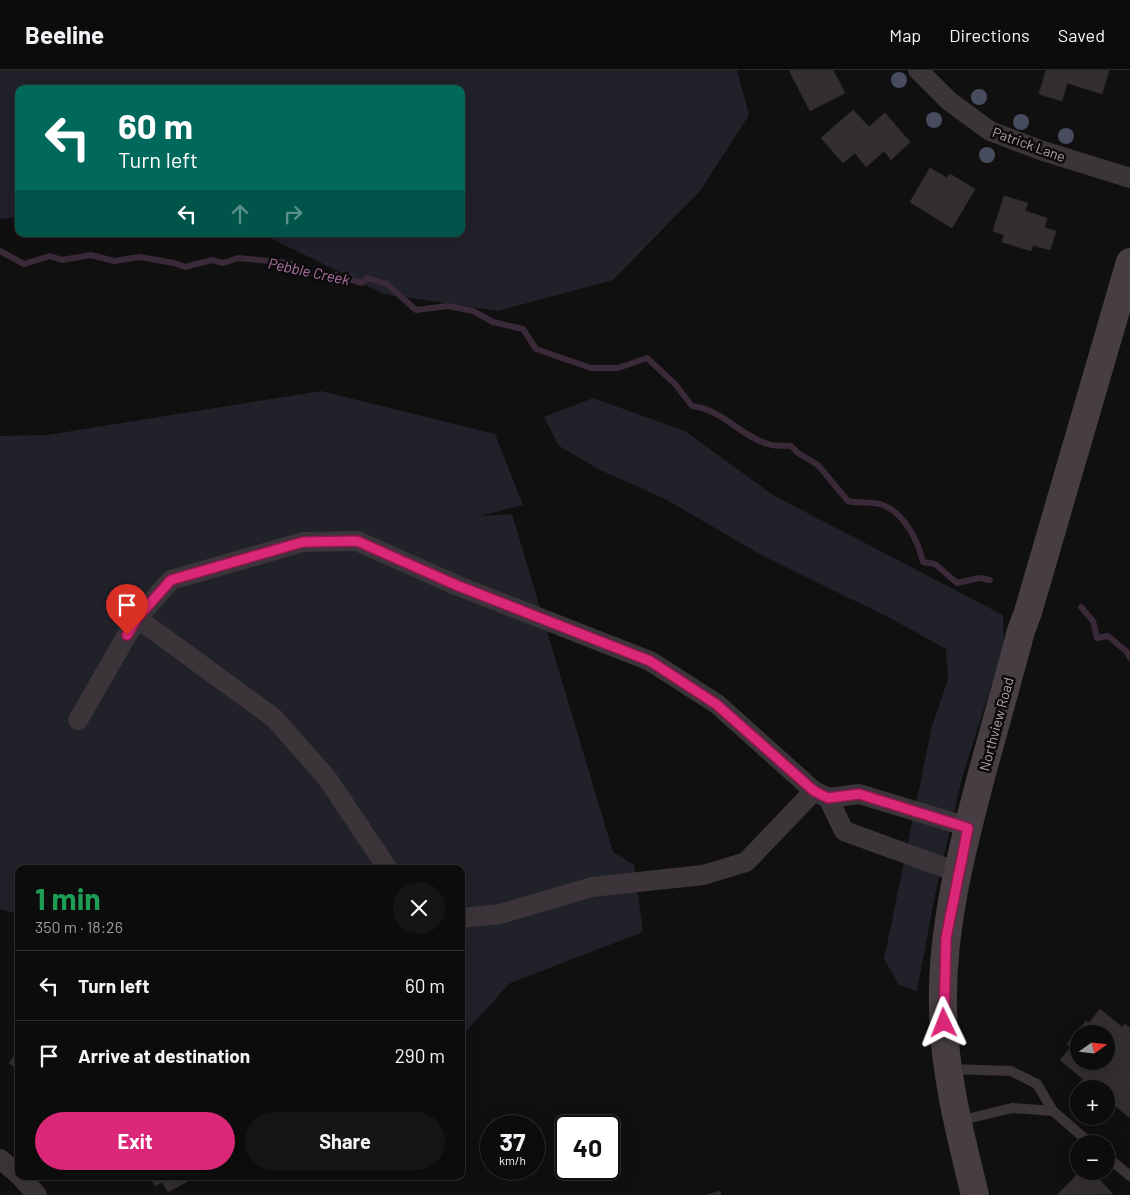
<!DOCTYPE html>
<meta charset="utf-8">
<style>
:root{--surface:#0d0c0c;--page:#161515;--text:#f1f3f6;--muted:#9a9b9d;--line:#2d2c2d;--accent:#db2777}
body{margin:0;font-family:Barlow,sans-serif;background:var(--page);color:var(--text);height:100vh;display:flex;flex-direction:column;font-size:19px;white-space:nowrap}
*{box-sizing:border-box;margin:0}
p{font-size:16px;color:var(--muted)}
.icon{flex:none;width:28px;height:28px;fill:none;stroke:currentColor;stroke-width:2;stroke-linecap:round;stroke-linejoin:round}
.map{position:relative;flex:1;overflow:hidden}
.side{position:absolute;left:15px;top:795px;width:450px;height:315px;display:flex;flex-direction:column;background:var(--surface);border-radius:10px;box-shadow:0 5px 20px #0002,0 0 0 1px var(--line)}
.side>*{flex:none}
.top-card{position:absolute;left:15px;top:15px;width:450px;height:152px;border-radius:10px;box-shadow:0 5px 20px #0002,0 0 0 1px var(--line);background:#00695c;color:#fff;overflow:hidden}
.needle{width:32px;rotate:75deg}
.fabs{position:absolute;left:1070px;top:955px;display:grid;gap:10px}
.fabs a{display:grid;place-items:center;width:45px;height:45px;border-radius:50%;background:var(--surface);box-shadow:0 5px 20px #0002,0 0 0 1px var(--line);font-size:25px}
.speed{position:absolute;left:480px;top:1045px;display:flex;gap:10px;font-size:25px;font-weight:700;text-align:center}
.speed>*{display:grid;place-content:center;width:65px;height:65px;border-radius:50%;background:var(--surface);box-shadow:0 5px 20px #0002,0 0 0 1px var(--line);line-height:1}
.speed small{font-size:12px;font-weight:400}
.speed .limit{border:2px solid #111;border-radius:8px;background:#fff;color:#111}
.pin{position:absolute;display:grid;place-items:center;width:42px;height:42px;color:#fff;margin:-51px -21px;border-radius:50% 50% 50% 0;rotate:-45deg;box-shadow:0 0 5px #0007}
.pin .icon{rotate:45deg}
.me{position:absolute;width:55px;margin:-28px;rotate:358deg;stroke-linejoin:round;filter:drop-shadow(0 0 4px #0008)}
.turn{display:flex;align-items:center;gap:18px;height:105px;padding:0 20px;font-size:22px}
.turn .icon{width:65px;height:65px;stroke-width:2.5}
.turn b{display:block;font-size:35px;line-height:42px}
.lanes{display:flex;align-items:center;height:48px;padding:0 20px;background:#0003;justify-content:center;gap:25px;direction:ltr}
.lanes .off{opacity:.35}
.round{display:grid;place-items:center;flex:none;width:52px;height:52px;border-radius:26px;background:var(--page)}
.headline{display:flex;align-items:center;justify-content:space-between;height:85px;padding:0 20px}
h1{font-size:30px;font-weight:700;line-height:38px;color:#1e9e55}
.cta{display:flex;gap:10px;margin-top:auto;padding:10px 20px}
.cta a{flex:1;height:58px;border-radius:30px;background:var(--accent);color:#fff;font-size:20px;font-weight:700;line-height:58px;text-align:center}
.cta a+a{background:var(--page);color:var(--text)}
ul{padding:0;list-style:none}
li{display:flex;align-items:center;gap:15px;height:70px;padding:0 20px;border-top:1px solid var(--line)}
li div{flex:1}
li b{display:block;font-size:19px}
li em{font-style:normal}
header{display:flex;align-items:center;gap:30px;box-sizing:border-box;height:70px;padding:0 25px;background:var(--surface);border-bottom:1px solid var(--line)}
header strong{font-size:24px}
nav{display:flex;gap:28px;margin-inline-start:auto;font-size:18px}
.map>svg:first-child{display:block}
.green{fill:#202129}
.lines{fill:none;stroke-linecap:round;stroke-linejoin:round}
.stream{stroke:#3a2938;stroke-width:6}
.building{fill:#332e31;stroke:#2d292a;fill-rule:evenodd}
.lane{stroke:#3b3438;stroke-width:10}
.street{stroke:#3b3438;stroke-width:20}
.secondary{stroke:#463e43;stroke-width:28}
.tree{fill:#484c5f}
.route-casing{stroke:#8e194d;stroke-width:12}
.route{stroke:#db2777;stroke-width:9}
.labels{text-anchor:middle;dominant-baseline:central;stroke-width:5;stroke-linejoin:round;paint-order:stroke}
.street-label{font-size:14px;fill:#b3a0ab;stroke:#0c0b0b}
.water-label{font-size:15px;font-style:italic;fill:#b174a6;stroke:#0c0b0b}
</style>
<header>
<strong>Beeline</strong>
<nav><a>Map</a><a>Directions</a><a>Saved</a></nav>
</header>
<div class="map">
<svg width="1130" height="1125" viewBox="0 0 1130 1125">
<rect width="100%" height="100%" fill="#111010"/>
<!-- green -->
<g class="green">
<polygon points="0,0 737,0 749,45 700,121 613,210 498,241 384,224 262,164 461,164 461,19 19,19 19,147 0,149"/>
<polygon points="321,321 495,364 523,435 480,446 512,444 613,782 634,795 643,862 510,913 461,967 461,799 19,799 19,844 0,839 0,366 47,365"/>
<polygon points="593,328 685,361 773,425 1003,545 1004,576 963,704 936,820 917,921 899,915 884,889 932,656 948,609 946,579 892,549 763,486 665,429 600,400 559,376 544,347"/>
</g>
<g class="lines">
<!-- stream -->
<g class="stream">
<path d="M0,181L24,194L50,186L62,190L91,185L114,191L140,187L174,193L185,197L212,190L223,193L238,188L290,193L301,200L317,205H335L362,213L367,208L387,214L416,240L448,236L473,241L493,252L523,259L536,279L591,298H618L647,288L675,314L692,336C722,339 740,366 768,374C775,377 784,375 791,376L798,383L818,395L848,431C859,434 872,431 883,435C905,444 918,471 923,492L935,494L957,513L979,508L990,510"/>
<polyline points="1081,537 1093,551 1097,568 1108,566 1127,582 1130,588"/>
</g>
</g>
<!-- building -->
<g class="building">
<polygon points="789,0 833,0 845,23 810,41"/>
<polygon points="1046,0 1109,0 1102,24 1067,13 1062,31 1039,24"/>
<polygon points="853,40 869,57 885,43 910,72 891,90 884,81 866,97 855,83 843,93 821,68"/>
<polygon points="930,98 947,108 950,104 975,119 952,158 910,132"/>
<polygon points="1004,126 1028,133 1025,141 1047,148 1045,158 1056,161 1050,180 1033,175 1031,181 1002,172 1004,165 993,161"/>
<path d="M1100,939L1122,957L1125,954L1130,958V1048L1108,1030L1106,1032V1019H1082L1078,1015L1083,1009L1060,990L1071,977L1067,974L1086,951L1089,953ZM1079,964H1106V991H1079Z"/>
<polygon points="19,980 19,1000 9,993"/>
<polygon points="1081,1101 1091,1101 1113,1124 1057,1125"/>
<polygon points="150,1106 197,1106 168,1122 162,1112 155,1116"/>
<polygon points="720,1121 721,1125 707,1125"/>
</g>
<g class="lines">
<!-- lane -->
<g class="lane">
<polyline points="950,999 1011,1001 1037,1014 1053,1041 1091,1074"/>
<polyline points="958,1051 1012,1038 1053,1041"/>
<polyline points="1106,1086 1130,1106"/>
</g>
<!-- street -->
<g class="street">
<polyline points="918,0 949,31 990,61 1040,80 1130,108"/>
<polyline points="137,548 274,648 327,708 388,799"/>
<polyline points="78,650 137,548 171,510 303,472 357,471 456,515 650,591 717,634 814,721 828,728"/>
<polyline points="957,802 844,761 828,728 859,724 968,757"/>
<polyline points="461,848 500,844 592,817 703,805 746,792 814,721"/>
<polyline points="0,1089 19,1105"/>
<polyline points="20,1106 37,1125"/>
</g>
<!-- secondary -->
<path class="secondary" d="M975,1125C960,1064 944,1002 943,939C941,860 961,783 981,707C994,659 1008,610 1021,561L1028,542L1130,192"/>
</g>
<!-- trees -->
<g class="tree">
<circle cx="899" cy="10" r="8"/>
<circle cx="979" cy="27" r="8"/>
<circle cx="934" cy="50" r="8"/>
<circle cx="1021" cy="52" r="8"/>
<circle cx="1066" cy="66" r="8"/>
<circle cx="987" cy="85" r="8"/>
</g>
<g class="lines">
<defs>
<polyline id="route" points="127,565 137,548 171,510 303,472 357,471 456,515 650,591 716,634 814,721 828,728 859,724 968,758 946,868 944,953"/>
</defs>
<!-- route casing -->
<use href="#route" class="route-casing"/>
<!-- route -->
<use href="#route" class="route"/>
</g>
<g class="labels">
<!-- street labels -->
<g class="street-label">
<text transform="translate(1029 74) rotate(20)">Patrick Lane</text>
<text transform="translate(996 654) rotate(-75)">Northview Road</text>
</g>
<!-- water labels -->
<g class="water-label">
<text transform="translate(309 201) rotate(12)">Pebble Creek</text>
</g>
</g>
</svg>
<div class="fabs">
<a><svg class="needle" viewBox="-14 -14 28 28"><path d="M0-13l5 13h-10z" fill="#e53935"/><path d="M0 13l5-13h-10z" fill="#9a9b9d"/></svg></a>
<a>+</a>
<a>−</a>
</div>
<div class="speed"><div>37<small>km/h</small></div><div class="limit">40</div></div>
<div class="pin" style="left:127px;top:565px;background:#d93025"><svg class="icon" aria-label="arrive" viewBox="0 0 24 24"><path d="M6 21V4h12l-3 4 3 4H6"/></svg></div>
<svg class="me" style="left:944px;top:953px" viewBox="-20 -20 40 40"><path d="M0-17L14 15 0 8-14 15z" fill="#db2777" stroke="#fff" stroke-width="4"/></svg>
<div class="top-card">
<div class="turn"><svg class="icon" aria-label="left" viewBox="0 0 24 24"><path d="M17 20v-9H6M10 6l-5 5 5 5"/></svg><div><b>60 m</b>Turn left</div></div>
<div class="lanes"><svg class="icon" aria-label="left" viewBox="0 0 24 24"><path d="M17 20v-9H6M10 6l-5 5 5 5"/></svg><svg class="icon off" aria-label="ahead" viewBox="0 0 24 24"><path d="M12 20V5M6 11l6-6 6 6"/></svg><svg class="icon off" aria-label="right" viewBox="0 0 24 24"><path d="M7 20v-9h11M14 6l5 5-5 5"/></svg></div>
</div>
<section class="side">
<div class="headline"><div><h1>1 min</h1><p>350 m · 18:26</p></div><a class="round"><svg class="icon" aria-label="close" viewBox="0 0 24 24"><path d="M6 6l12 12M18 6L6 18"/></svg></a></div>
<ul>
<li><svg class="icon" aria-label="left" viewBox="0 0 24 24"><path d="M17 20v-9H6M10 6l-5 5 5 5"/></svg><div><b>Turn left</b></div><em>60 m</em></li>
<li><svg class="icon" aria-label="arrive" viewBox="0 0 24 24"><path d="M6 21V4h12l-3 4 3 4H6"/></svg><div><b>Arrive at destination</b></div><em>290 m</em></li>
</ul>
<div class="cta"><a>Exit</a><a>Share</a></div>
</section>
</div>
